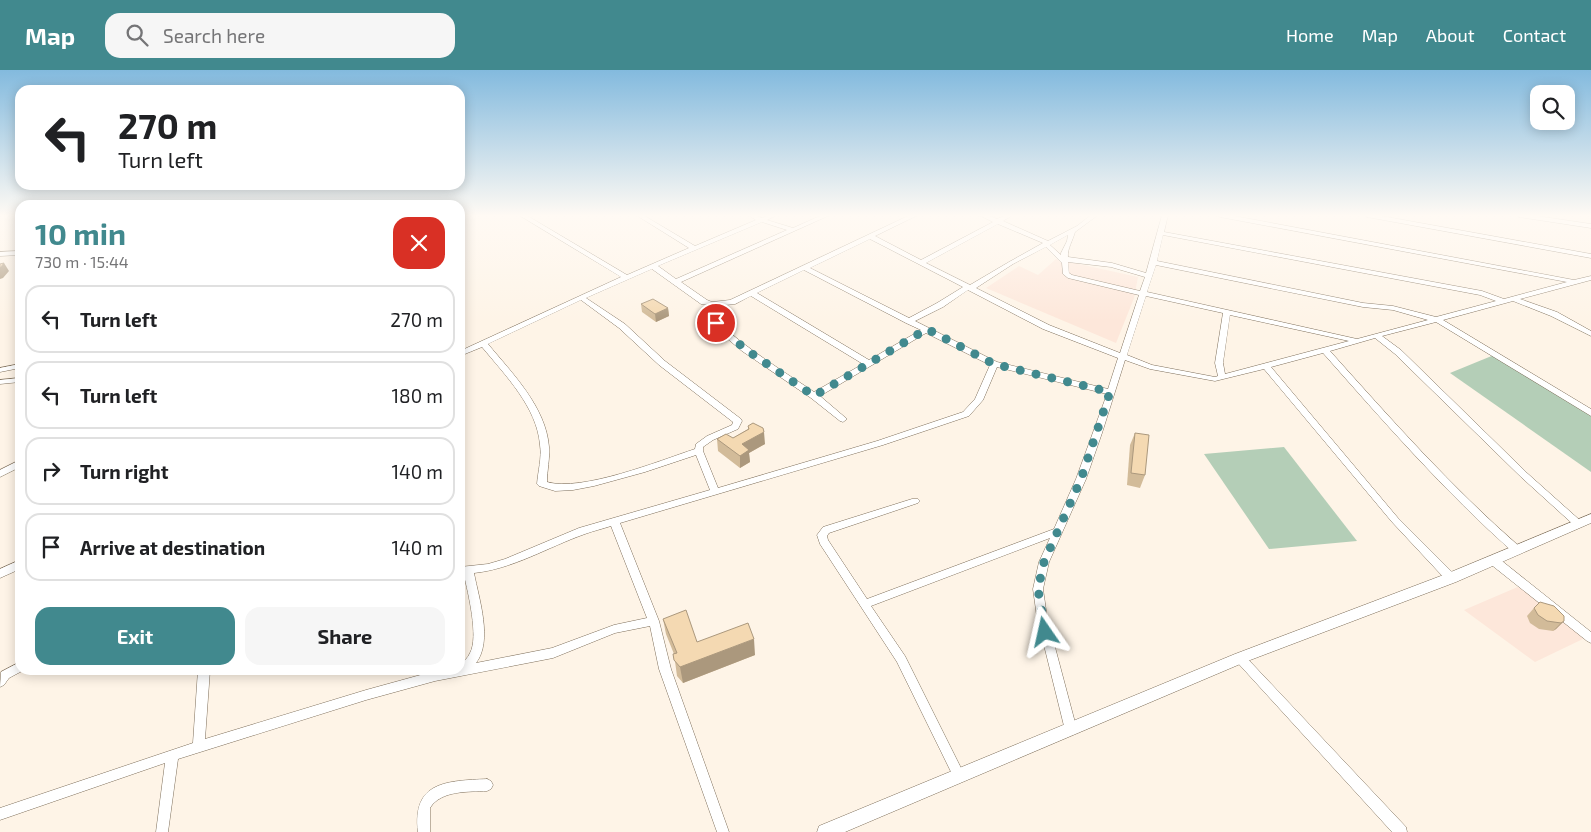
<!DOCTYPE html>
<meta charset="utf-8">
<style>
:root{--surface:#fff;--page:#f6f6f6;--text:#202124;--muted:#757577;--line:#e0e0e0;--accent:#41898e}
body{margin:0;font-family:"Exo 2",sans-serif;background:var(--page);color:var(--text);height:100vh;display:flex;flex-direction:column;font-size:19px;white-space:nowrap}
*{box-sizing:border-box;margin:0}
p{font-size:16px;color:var(--muted)}
.icon{flex:none;width:28px;height:28px;fill:none;stroke:currentColor;stroke-width:2;stroke-linecap:round;stroke-linejoin:round}
.map{position:relative;flex:1;overflow:hidden}
.panel{position:absolute;left:15px;top:130px;width:450px;height:475px;display:flex;flex-direction:column;background:var(--surface);border-radius:15px;box-shadow:0 2px 12px #0003}
.panel>*{flex:none}
.banner{position:absolute;left:15px;top:15px;width:450px;height:105px;border-radius:15px;box-shadow:0 2px 12px #0003;background:#fff;color:var(--text);overflow:hidden}
.tools{position:absolute;left:1530px;top:15px;display:grid;gap:10px}
.tools a{display:grid;place-items:center;width:45px;height:45px;border-radius:10px;background:var(--surface);box-shadow:0 2px 12px #0003;font-size:25px}
.pin{position:absolute;display:grid;place-items:center;width:42px;height:42px;color:#fff;margin:-21px;border:2px solid #fff;border-radius:50%;box-shadow:0 1px 5px #0007}
.me{position:absolute;width:55px;margin:-28px;rotate:349deg;stroke-linejoin:round;filter:drop-shadow(0 0 4px #0008)}
.turn{display:flex;align-items:center;gap:18px;height:105px;padding:0 20px;font-size:22px}
.turn .icon{width:65px;height:65px;stroke-width:2.5}
.turn b{display:block;font-size:35px;line-height:42px}
.round{display:grid;place-items:center;flex:none;width:52px;height:52px;border-radius:15px;background:var(--page)}
.summary{display:flex;align-items:center;justify-content:space-between;height:85px;padding:0 20px}
h1{font-size:30px;font-weight:700;line-height:38px;color:var(--accent)}
.action{display:flex;gap:10px;margin-top:auto;padding:10px 20px}
.action a{flex:1;height:58px;border-radius:15px;background:var(--accent);color:#fff;font-size:20px;font-weight:700;line-height:58px;text-align:center}
.action a+a{background:var(--page);color:var(--text)}
ul{padding:0;list-style:none}
li{display:flex;align-items:center;gap:15px;height:68px;margin:0 10px 8px;padding:0 10px;border:2px solid var(--line);border-radius:15px}
li div{flex:1}
li b{display:block;font-size:19px}
li em{font-style:normal}
header{display:flex;align-items:center;gap:30px;box-sizing:border-box;height:70px;padding:0 25px;background:var(--accent);color:#fff}
header strong{font-size:24px}
nav{display:flex;gap:28px;margin-inline-start:auto;font-size:18px}
.search{width:350px;height:45px;background:var(--page);display:flex;align-items:center;gap:12px;box-sizing:border-box;padding:0 18px;border-radius:15px;color:var(--muted);font-size:19px}
.map>svg:first-child{display:block}
.commercial{fill:#fde7da}
.green{fill:#b4ceb7}
.lines{fill:none;stroke-linecap:round;stroke-linejoin:round}
.minor-casing{stroke:#7e6f5b;stroke-width:1}
.major-casing{stroke:#7e6f5b;stroke-width:1}
.minor{fill:#fff;fill-rule:evenodd}
.major{fill:#fff;fill-rule:evenodd}
.wall{fill:#d2bb99}
.shaded-wall{fill:#ab987d}
.building{fill:#f4d9b2;stroke:#ab987d}
.route{stroke:#41898e;stroke-width:9;stroke-dasharray:0 16.2}
</style>
<header>
<strong>Map</strong>
<div class="search"><svg class="icon" aria-label="search" viewBox="0 0 24 24"><circle cx="10" cy="10" r="6"/><path d="M15 15l6 6"/></svg>Search here</div>
<nav><a>Home</a><a>Map</a><a>About</a><a>Contact</a></nav>
</header>
<div class="map">
<svg width="1591" height="762" viewBox="0 0 1591 762">
<rect width="100%" height="100%" fill="#fef4e7"/>
<!-- commercial -->
<g class="commercial">
<polygon points="1056,189 1138,207 1134,228 1116,273 986,218 1019,196 1038,205"/>
<polygon points="1520,516 1585,568 1535,592 1464,540"/>
</g>
<!-- green -->
<g class="green">
<polygon points="1494,285 1591,344 1591,402 1450,303"/>
<polygon points="1284,377 1357,471 1269,479 1204,384"/>
</g>
<g class="lines">
<defs>
<g id="minor">
<path d="M519,145H526L627,205L689,178L636,145H643L695,176L756,150L748,145H755L762,148L769,145H777L767,150L793,158L822,145H830L681,212L707,230L712,232L730,230L910,145H918L875,166L921,190L993,152L979,145H987L997,149L1006,145H1013L1003,151L1048,171L1077,156L1091,145H1098L1075,162C1073,170 1067,179 1068,187L1112,193L1146,203L1162,145H1168L1164,162L1482,221L1504,229L1567,212L1220,147L1217,145H1229L1574,210L1591,206V210L1520,229L1557,242L1591,261V266L1551,246L1513,231L1443,250L1591,339V346L1436,252L1382,266L1401,280L1527,403L1583,453L1581,456H1575L1521,407L1395,284L1375,268L1330,281C1391,349 1451,417 1520,477L1522,480L1520,483L1517,484L1514,483C1444,421 1384,352 1323,283L1271,297L1398,448L1455,505L1456,508L1455,511L1451,512L1447,511L1392,452L1264,299L1215,311L1150,299L1125,290L1102,363L1086,409L1049,492L1043,519L1047,547L1077,660L1075,664L1071,665L1067,664L1065,660L1037,547L1033,519L1039,492L1050,468L871,536L905,586L965,706L963,710L959,712L955,710L897,592L820,474L817,465L823,457L912,429H918L920,431L918,433L829,463L827,466L828,470L867,529L1054,459L1076,409L1107,324L997,297L983,330L969,346L883,375L620,453L659,551L671,599L729,762H717L659,599L650,556L615,563L553,588L435,611L366,630L178,689L168,762H156L165,693L0,750V738L193,673L198,600H210L205,669L366,620L435,601L460,600V595C463,592 468,588 470,583C479,567 468,523 464,505H460V497L488,494L505,489L579,458L710,420L696,385L645,402L594,416L573,420L555,421L539,416L537,414C538,401 542,388 540,375C537,337 505,305 482,277L460,286V281L621,207ZM762,152L787,160L676,209L658,196ZM998,154L1043,173L1009,192L970,215L926,193ZM1068,165L1067,171L1061,183V185L1050,175ZM1163,165L1480,225L1496,231L1436,247L1393,236L1363,233L1157,191ZM870,169L963,217L937,233L909,248L810,198ZM1046,177L1062,193L1063,204L1068,208L1139,225L1120,283L1049,255L976,218L1013,194ZM1068,192L1111,197L1145,207L1140,221L1072,205L1069,203ZM1156,195L1363,237L1393,240L1428,250L1357,269L1147,222ZM652,199L701,234L708,235L709,249L723,265L742,281L811,328L840,351L843,352L847,349L820,326L926,263L990,295L975,329L963,342L877,371L718,418L703,381V377L713,370L738,359L742,351L741,349L665,291L625,254L586,228ZM804,200L906,253L921,260L869,290L757,223ZM968,220L1043,259L1118,288L1108,319L997,292L915,251L943,237ZM751,226L863,294L814,322C797,310 722,264 717,247C716,244 716,239 716,236L735,234ZM1146,226L1223,243L1215,293L1218,306L1215,307L1152,295L1127,285ZM581,230L619,258L659,295L733,352L732,355L707,366L696,374L695,379C659,391 582,422 547,412C547,400 550,389 549,377C546,337 512,303 488,274ZM1230,245L1349,271L1225,304L1223,293ZM611,456L647,548L614,555L552,578L476,593C493,571 479,529 474,503C513,499 548,477 585,464C593,461 602,459 611,456Z"/>
<polygon points="1364,145 1376,145 1591,184 1591,188 1367,147"/>
<polygon points="1516,145 1530,145 1591,154 1591,158 1519,147"/>
<polygon points="20,181 20,185 0,186 0,182"/>
<polygon points="20,294 20,298 0,302 0,298"/>
<polygon points="20,308 20,312 0,314 0,310"/>
<polygon points="460,336 464,339 464,348 460,351"/>
<polygon points="20,390 20,397 0,407 0,400"/>
<polygon points="1493,486 1497,487 1591,562 1591,573 1587,571 1489,493 1488,490 1489,487"/>
<polygon points="20,490 20,499 0,508 0,499"/>
<polygon points="1240,583 1244,585 1406,757 1407,762 1392,762 1236,591 1235,588 1236,585"/>
<polygon points="20,592 20,600 24,600 9,608 4,615 0,617 1,602"/>
<path d="M487,709L491,711L493,715L491,719L487,721C469,722 441,720 430,738V762H418C412,711 447,711 487,709Z"/>
</g>
<polygon id="major" points="1591,444 1591,453 1456,512 1245,592 845,762 817,762 819,756 1235,584 1446,504"/>
</defs>
<!-- minor casing -->
<use href="#minor" class="minor-casing"/>
<!-- major casing -->
<use href="#major" class="major-casing"/>
<!-- minor -->
<use href="#minor" class="minor"/>
<!-- major -->
<use href="#major" class="major"/>
</g>
<!-- wall -->
<g class="wall">
<polygon points="641,234 668,238 669,246 656,252 642,242"/>
<polygon points="748,356 765,374 749,383 750,392 740,398 718,381 717,369 733,368 748,359"/>
<polygon points="1135,363 1145,405 1140,418 1127,415 1130,375"/>
<polygon points="1534,538 1564,551 1556,559 1553,561 1539,559 1530,553 1527,546"/>
<polygon points="663,549 697,572 755,585 683,613 677,606 674,584 666,564"/>
</g>
<!-- shaded-wall -->
<g class="shaded-wall">
<polygon points="4,193 9,201 3,208 0,209 0,198"/>
<polygon points="668,238 669,246 656,252 655,244"/>
<polygon points="764,362 765,374 749,383 750,392 740,398 740,386 742,374"/>
<polygon points="1564,551 1556,559 1553,561 1561,553"/>
<polygon points="754,569 755,585 683,613 680,597"/>
</g>
<!-- building -->
<g class="building">
<polygon points="4,193 0,198 0,194"/>
<polygon points="653,229 668,238 655,244 641,234"/>
<polygon points="753,353 763,358 764,362 742,374 749,380 740,386 717,369 726,364 733,368 749,359 748,356"/>
<polygon points="1135,363 1149,365 1145,405 1131,403"/>
<polygon points="1540,532 1554,536 1564,546 1564,551 1561,553 1547,551 1538,545 1534,538"/>
<polygon points="686,540 697,572 748,553 754,569 680,597 674,590 673,584 677,583 663,549"/>
</g>
<!-- sky -->
<linearGradient id="sky" x2="0" y2="1"><stop stop-color="#83bade"/><stop offset="0.58" stop-color="#fffaf4"/><stop offset="1" stop-color="#fffaf4" stop-opacity="0"/></linearGradient>
<rect width="1591" height="251" fill="url(#sky)"/>
<g class="lines">
<!-- route -->
<polyline class="route" points="716,253 745,279 814,326 927,259 994,294 1110,322 1081,409 1044,492 1038,519 1045,562"/>
</g>
</svg>
<div class="tools">
<a><svg class="icon" aria-label="search" viewBox="0 0 24 24"><circle cx="10" cy="10" r="6"/><path d="M15 15l6 6"/></svg></a>
</div>
<div class="pin" style="left:716px;top:253px;background:#d93025"><svg class="icon" aria-label="arrive" viewBox="0 0 24 24"><path d="M6 21V4h12l-3 4 3 4H6"/></svg></div>
<svg class="me" style="left:1045px;top:562px" viewBox="-20 -20 40 40"><path d="M0-17L14 15 0 8-14 15z" fill="#41898e" stroke="#fff" stroke-width="4"/></svg>
<div class="banner">
<div class="turn"><svg class="icon" aria-label="left" viewBox="0 0 24 24"><path d="M17 20v-9H6M10 6l-5 5 5 5"/></svg><div><b>270 m</b>Turn left</div></div>
</div>
<section class="panel">
<div class="summary"><div><h1>10 min</h1><p>730 m · 15:44</p></div><a class="round" style="background:#d93025;color:#fff"><svg class="icon" aria-label="close" viewBox="0 0 24 24"><path d="M6 6l12 12M18 6L6 18"/></svg></a></div>
<ul>
<li><svg class="icon" aria-label="left" viewBox="0 0 24 24"><path d="M17 20v-9H6M10 6l-5 5 5 5"/></svg><div><b>Turn left</b></div><em>270 m</em></li>
<li><svg class="icon" aria-label="left" viewBox="0 0 24 24"><path d="M17 20v-9H6M10 6l-5 5 5 5"/></svg><div><b>Turn left</b></div><em>180 m</em></li>
<li><svg class="icon" aria-label="right" viewBox="0 0 24 24"><path d="M7 20v-9h11M14 6l5 5-5 5"/></svg><div><b>Turn right</b></div><em>140 m</em></li>
<li><svg class="icon" aria-label="arrive" viewBox="0 0 24 24"><path d="M6 21V4h12l-3 4 3 4H6"/></svg><div><b>Arrive at destination</b></div><em>140 m</em></li>
</ul>
<div class="action"><a>Exit</a><a>Share</a></div>
</section>
</div>
